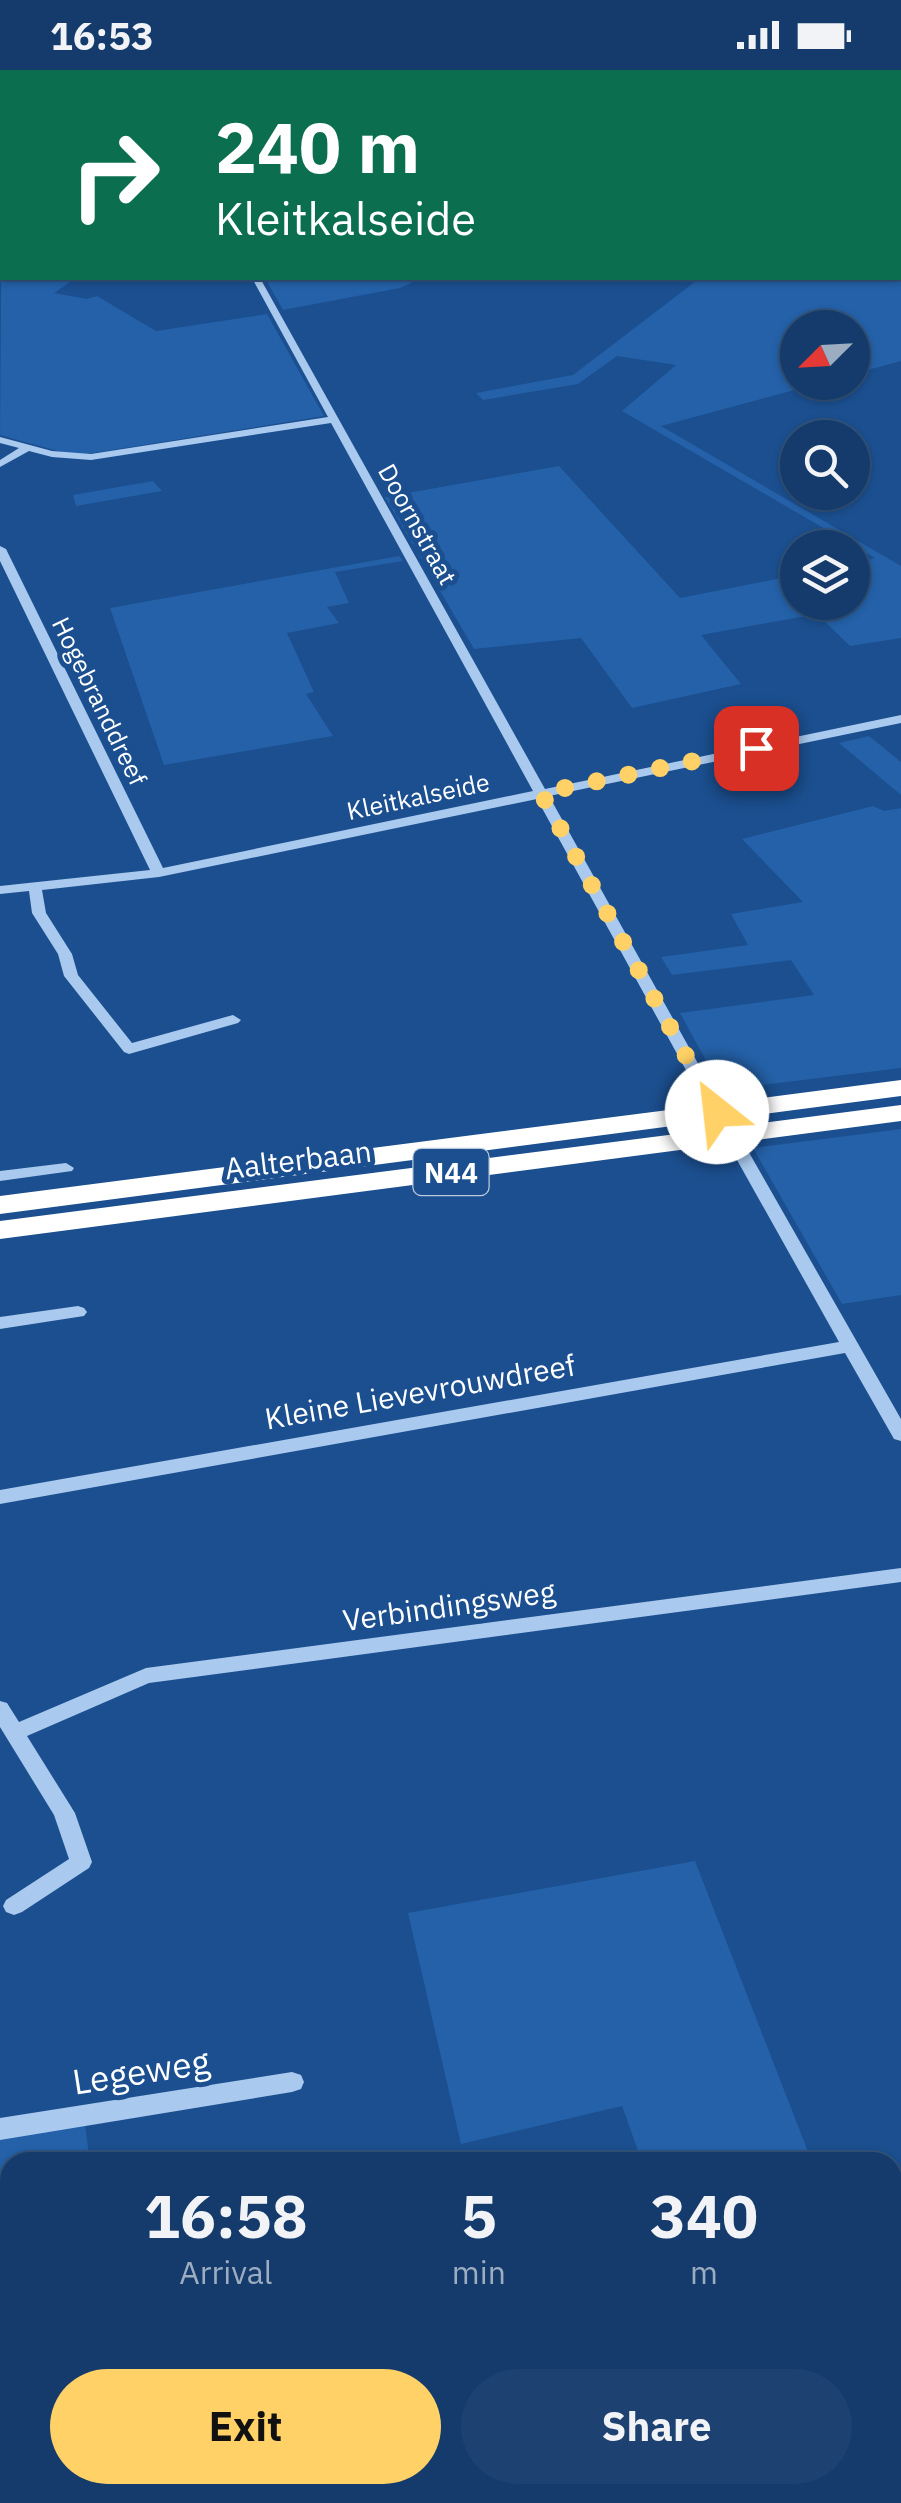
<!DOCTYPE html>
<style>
:root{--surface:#143b6b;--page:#1d4271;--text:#f1f3f6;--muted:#9dadc1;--line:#33557e;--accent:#ffd166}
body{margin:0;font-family:"IBM Plex Sans",sans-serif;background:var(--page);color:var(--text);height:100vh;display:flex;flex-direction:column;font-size:38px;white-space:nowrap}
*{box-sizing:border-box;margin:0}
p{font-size:32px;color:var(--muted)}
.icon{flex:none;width:55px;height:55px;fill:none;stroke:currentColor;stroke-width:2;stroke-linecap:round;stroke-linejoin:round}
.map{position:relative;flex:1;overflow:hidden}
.sheet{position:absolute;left:0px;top:2082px;width:902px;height:352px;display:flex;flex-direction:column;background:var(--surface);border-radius:30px 30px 0 0;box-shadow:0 2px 8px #0004,0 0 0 2px var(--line)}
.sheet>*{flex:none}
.guide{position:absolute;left:0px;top:0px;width:902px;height:210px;box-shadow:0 2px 8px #0004,0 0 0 2px var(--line);background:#0b6e4f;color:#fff;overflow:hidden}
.needle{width:65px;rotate:246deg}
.controls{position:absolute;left:780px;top:240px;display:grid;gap:20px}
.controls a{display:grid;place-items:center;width:90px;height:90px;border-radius:50%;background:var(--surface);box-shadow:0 2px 8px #0004,0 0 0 2px var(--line);font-size:50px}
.pin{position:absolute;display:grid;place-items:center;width:85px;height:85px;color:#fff;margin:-42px;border-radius:20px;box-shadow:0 5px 15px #0006}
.me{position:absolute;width:110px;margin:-55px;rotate:331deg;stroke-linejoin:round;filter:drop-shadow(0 0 8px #0008)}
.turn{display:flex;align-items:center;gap:35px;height:210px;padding:0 50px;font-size:45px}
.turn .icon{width:130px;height:130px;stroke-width:2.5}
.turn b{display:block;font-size:70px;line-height:85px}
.eta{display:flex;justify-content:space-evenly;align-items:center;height:170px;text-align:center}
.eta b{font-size:60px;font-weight:700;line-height:70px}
.action{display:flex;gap:20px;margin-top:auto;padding:20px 50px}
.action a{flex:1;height:115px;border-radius:60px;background:var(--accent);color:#111;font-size:40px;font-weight:700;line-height:115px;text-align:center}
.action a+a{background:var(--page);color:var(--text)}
.status{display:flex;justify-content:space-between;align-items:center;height:70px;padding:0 50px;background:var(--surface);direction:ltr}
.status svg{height:28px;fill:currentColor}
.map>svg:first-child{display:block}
.green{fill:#2461a8}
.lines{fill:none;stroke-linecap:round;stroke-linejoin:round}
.stream{stroke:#9cc4f0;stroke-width:9}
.river{fill:#123a6d;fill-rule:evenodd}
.minor{fill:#a9c9ee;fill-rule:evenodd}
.highway{fill:#fff;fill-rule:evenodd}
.route{stroke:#ffd166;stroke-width:18;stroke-dasharray:0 32.4}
.labels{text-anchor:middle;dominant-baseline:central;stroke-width:10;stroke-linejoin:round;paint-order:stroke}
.far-street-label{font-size:25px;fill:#fff;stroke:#1b4f8f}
.shield{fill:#1b4f8f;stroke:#bbcadd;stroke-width:2.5}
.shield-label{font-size:28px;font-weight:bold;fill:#fff}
.street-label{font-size:30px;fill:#fff;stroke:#1b4f8f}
.near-street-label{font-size:35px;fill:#fff;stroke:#1b4f8f}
</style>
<div class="status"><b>16:53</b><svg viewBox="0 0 49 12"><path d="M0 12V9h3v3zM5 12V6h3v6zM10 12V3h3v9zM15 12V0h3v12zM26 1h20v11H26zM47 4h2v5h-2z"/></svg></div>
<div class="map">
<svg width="901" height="2433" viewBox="0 0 901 2433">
<rect width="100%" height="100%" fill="#1b4f8f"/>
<!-- green -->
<g class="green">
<polygon points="2,104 2,208 76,208 54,223 87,229 97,226 156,261 267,244 324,346 87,384 65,383 0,365"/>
<polygon points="901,159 901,291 853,304 852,258 798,258 798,312 821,313 661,356 901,496 901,568 850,576 817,544 701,565 741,614 632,638 581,568 474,579 385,427 559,396 680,528 797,505 798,532 852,532 853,494 875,488 622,341 676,295 617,286 578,314 483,330 476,323 573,305 700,208 900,208"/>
<polygon points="265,208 422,208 400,218 283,240"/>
<polygon points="153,411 162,421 76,436 73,425"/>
<polygon points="399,486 403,491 335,502 349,533 327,537 339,553 287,563 314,622 306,624 333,666 164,695 110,538"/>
<polygon points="869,666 901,692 901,725 839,673"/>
<polygon points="873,736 884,741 901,738 901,998 722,1020 680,943 814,925 791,890 672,905 661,887 748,875 731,844 803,832 742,769"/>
<polygon points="901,1059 901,1225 842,1234 753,1078"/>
<polygon points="695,1791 812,2092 642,2092 622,2036 461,2074 408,1843"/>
<polygon points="85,2055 90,2092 10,2092 10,2425 137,2425 138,2433 0,2433 0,2069"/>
</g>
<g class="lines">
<!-- stream -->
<g class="stream">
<polyline points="892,2317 901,2315"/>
<polyline points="393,2433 427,2425"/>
</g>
<!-- river -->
<rect class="river" x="0" y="87" width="2" height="10"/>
<!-- minor -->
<g class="minor">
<rect x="0" y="99" width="2" height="5"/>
<polygon points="252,208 260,208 545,719 901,645 901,653 549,726 725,1042 723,1045 711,1045 709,1042 537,729 159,807 42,820 46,843 72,884 78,905 132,973 233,945 241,950 238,953 129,984 124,982 64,906 58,884 32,843 29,821 0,824 0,816 150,800 0,491 0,476 6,479 163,798 533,721 331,353 91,390 52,387 29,381 0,397 0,390 19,378 0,373 0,367 52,381 91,384 328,347"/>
<polygon points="731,1060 739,1065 901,1349 901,1371 894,1369 845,1283 0,1434 0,1420 839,1272 723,1065"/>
<polygon points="66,1093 74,1098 72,1101 0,1111 0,1101"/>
<polygon points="78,1236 84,1238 87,1242 84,1246 0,1259 0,1247"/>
<polygon points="901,1498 901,1512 149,1613 27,1666 75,1743 92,1792 89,1798 22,1842 14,1845 6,1842 3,1836 6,1830 69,1789 54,1745 0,1657 0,1631 7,1633 19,1652 146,1598"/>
<polygon points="292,2002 301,2005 304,2012 301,2019 292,2022 0,2070 0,2048"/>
</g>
<!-- highway -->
<g class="highway">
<polygon points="901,1010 901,1026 0,1144 0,1126"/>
<polygon points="901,1035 901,1051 0,1169 0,1151"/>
</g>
</g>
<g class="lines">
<!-- route -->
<polyline class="route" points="717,1042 541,723 756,678"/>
</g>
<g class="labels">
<!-- far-street labels -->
<g class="far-street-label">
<text transform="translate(418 454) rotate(61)">Doornstraat</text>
<text transform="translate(100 631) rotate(64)">Hogebranddreef</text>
<text transform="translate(418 726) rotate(-12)">Kleitkalseide</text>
</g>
<!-- shield labels -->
<rect class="shield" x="413.5" y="1079" width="75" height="46" rx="8"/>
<g class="shield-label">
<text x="451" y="1102">N44</text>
</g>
<!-- street labels -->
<g class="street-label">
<text transform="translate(298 1089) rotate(-7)">Aalterbaan</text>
<text transform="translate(420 1321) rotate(-10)">Kleine Lievevrouwdreef</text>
<text transform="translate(449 1535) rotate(-8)">Verbindingsweg</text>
</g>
<!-- near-street labels -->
<g class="near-street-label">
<text transform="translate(141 2001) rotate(-9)">Legeweg</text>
</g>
</g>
</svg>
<div class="controls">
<a><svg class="needle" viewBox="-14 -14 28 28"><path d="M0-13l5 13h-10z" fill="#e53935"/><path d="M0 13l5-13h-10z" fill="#9dadc1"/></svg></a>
<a><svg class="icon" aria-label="search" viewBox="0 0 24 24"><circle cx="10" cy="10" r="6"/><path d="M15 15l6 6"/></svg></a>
<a><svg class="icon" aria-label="layers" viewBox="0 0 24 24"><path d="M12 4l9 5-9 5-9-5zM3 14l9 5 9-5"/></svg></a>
</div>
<div class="pin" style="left:756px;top:678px;background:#d93025"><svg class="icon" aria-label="arrive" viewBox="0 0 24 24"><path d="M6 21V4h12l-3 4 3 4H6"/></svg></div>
<svg class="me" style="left:717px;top:1042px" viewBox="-20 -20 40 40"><circle r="19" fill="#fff"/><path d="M0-13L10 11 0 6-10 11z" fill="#ffd166"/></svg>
<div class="guide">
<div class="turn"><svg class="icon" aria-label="right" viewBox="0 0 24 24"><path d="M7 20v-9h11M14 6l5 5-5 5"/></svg><div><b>240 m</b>Kleitkalseide</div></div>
</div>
<section class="sheet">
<div class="eta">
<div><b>16:58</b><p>Arrival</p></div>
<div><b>5</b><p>min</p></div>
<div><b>340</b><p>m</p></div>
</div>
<div class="action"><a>Exit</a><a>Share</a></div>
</section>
</div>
